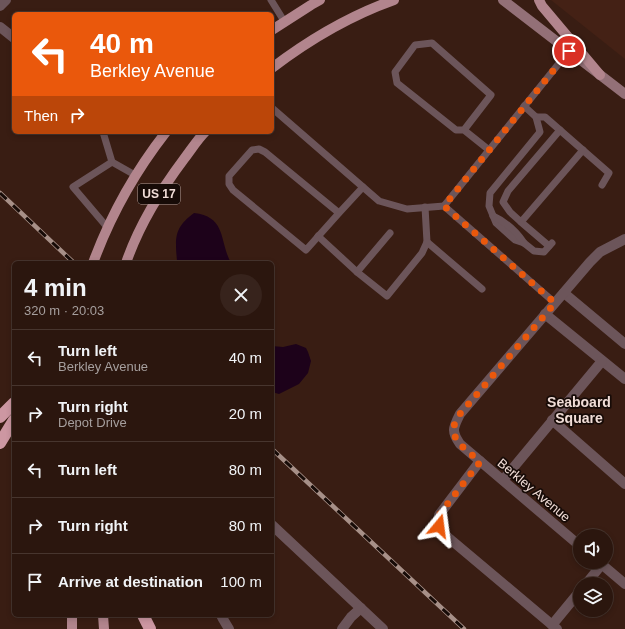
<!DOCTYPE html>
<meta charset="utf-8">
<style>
:root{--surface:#2b160e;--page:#37231c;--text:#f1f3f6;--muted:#a69f9e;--line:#47352e}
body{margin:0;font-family:Helvetica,sans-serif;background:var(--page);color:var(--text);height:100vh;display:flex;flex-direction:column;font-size:15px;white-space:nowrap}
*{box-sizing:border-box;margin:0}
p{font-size:13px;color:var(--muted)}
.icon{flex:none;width:22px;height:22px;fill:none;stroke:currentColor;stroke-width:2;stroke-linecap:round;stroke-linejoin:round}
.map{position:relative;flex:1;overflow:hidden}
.sheet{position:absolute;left:12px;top:261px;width:262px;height:356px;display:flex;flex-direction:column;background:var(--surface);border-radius:6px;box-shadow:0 2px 6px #0003,0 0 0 1px var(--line)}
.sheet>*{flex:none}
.top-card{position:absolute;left:12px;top:12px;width:262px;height:122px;border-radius:6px;box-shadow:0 2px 6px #0003,0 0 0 1px var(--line);background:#ea580c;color:#fff;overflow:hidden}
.buttons{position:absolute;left:573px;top:529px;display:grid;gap:8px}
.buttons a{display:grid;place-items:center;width:40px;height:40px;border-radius:50%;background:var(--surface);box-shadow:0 2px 6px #0003,0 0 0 1px var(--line);font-size:20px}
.pin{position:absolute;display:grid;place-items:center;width:34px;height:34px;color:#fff;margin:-17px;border:2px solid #fff;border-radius:50%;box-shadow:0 1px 4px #0007}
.me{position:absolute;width:44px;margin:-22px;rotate:16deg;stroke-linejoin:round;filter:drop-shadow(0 0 3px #0008)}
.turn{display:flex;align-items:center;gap:14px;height:84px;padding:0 12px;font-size:18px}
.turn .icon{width:52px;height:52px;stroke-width:2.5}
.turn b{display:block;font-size:28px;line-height:34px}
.then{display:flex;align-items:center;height:38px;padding:0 12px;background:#0003;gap:8px;font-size:15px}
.round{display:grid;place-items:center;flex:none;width:42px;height:42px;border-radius:21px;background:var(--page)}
.overview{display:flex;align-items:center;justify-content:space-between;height:68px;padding:0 12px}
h1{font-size:24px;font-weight:700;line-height:30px}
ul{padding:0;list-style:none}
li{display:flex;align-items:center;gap:12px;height:56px;padding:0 12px;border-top:1px solid var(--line)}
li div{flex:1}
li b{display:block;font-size:15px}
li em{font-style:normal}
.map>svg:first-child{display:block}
.built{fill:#442115}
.water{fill:#1d021a}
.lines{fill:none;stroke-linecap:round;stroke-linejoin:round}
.lane{stroke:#6c555a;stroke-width:7}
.street{stroke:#6c555a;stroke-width:10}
.secondary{stroke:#937077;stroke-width:10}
.primary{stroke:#b2858d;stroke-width:10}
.highway{stroke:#cd97a2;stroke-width:12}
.rail-casing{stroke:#a79088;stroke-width:4.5}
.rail{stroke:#170b07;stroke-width:3;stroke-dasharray:9;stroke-linecap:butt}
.route{stroke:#ea580c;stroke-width:7;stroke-dasharray:0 12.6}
.labels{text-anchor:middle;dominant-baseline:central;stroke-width:3.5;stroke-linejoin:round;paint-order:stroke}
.shield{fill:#170b07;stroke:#b09e99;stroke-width:1}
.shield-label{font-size:12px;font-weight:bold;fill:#f1ddd7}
.street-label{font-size:13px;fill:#f1ddd7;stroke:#170b07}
.neighbourhood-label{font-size:14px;font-weight:bold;fill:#f1ddd7;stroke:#170b07}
</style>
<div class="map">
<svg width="625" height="629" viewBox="0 0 625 629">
<rect width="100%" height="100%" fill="#391d13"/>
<!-- built -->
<polygon class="built" points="551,0 625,0 625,59"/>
<!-- water -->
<g class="water">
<path d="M194,213C227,217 219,241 231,263H176L177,261C175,237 174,228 194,213Z"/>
<polygon points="296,344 306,348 308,352 311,361 308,373 299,384 279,394 272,392 272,346 283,347"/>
</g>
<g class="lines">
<!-- lane -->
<g class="lane">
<polyline points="271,0 284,21"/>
<polyline points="524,106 536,117 540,132 490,193 489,206 496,223 515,240 524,243 534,251 544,252 552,243"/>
<polyline points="272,108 379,201 407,209 444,206"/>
<polyline points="536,117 545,117 609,173 602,185"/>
<polyline points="464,130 491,95 432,43 415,45 395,72 397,83 456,130 464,130 489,150"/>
<polyline points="560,130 508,191 503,202 510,212 521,222 583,150"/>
<polyline points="103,132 112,162 135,175"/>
<polyline points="339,213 265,152 259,149 252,150 229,176 229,184 233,190 306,250 339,213 363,187"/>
<path d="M493,216C506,222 516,231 524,243"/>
<polyline points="521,222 549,246"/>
<polyline points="107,227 73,187 112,162"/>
<polyline points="318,236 357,272 387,296 422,253 427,242 425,207"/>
<polyline points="427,242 482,289"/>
<polyline points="357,272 390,233"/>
<polyline points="555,303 444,206 569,51"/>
</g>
<!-- street -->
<g class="street">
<polyline points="0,6 6,0"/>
<polyline points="0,27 14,38"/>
<polyline points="564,293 625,344"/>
<polyline points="545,314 625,379"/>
<polyline points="552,420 625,484"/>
<polyline points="480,461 439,515 439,526 444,534 557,629"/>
<polyline points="503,480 602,361"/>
<polyline points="272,525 383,629"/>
<path d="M580,546L460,444C451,431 453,428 460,414L590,262L600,252L625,239"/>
<polyline points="599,562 625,584"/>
<polyline points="586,584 602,564"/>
<polyline points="221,615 223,619 229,629"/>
<polyline points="552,625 580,591"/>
<polyline points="342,629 351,617 361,608"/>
</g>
<!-- secondary -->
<polyline class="secondary" points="503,0 625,94"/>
<!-- primary -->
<g class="primary">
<polyline points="539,0 542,6 600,75"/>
<polyline points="272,30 311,5 320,0"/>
<path d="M272,68C310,39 349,16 394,0"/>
<path d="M93,263C111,214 134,173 166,132"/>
<path d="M126,263C139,225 160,191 184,159C191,150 197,140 205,132"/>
<polyline points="72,615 72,629"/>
<polyline points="103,615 104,629"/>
</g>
<!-- highway -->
<g class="highway">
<polyline points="0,417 14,403"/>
<polyline points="0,443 14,420"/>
<polyline points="143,615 150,629"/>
</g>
<defs>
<g id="rail">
<polyline points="0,193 74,263"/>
<polyline points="272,449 464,629"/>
</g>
</defs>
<!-- rail casing -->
<use href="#rail" class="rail-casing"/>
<!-- rail -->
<use href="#rail" class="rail"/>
</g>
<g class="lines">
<!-- route -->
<path class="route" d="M439,526V515L480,462C471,453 450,441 454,426C455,422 458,418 460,414L555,303L444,206L569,51"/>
</g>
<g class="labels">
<!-- shield labels -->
<rect class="shield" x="138" y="184" width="42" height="20" rx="3"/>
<g class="shield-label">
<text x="159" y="194">US 17</text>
</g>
<!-- street labels -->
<g class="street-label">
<text transform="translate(534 490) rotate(40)">Berkley Avenue</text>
</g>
<!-- neighbourhood labels -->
<g class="neighbourhood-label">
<text x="579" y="402">Seaboard<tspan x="579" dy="16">Square</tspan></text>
</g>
</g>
</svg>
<div class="buttons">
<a><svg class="icon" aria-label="sound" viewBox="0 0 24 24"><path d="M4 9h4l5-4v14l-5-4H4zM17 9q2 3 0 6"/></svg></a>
<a><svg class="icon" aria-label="layers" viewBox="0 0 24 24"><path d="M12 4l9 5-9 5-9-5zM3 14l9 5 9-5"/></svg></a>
</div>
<div class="pin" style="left:569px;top:51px;background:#d93025"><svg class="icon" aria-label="arrive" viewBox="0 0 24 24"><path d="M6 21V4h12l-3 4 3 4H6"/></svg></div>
<svg class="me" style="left:439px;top:526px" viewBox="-20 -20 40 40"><path d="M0-17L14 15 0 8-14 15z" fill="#ea580c" stroke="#fff" stroke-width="4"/></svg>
<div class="top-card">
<div class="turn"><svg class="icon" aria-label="left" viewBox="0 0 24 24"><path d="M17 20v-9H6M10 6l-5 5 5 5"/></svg><div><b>40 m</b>Berkley Avenue</div></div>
<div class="then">Then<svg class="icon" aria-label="right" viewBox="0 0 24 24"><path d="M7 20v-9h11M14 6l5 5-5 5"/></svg></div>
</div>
<section class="sheet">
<div class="overview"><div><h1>4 min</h1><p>320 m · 20:03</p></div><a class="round"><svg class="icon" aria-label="close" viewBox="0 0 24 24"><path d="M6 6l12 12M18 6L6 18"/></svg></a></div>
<ul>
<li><svg class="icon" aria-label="left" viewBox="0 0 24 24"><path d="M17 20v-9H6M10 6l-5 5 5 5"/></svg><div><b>Turn left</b><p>Berkley Avenue</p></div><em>40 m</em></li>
<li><svg class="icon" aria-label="right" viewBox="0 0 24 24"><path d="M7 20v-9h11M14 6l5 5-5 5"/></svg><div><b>Turn right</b><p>Depot Drive</p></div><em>20 m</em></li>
<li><svg class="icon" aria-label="left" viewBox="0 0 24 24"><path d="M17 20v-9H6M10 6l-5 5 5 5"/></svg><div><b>Turn left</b></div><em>80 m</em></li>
<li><svg class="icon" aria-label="right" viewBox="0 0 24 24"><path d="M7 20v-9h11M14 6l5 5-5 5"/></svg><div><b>Turn right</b></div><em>80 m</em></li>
<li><svg class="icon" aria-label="arrive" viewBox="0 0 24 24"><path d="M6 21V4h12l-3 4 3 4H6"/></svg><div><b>Arrive at destination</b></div><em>100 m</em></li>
</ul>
</section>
</div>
